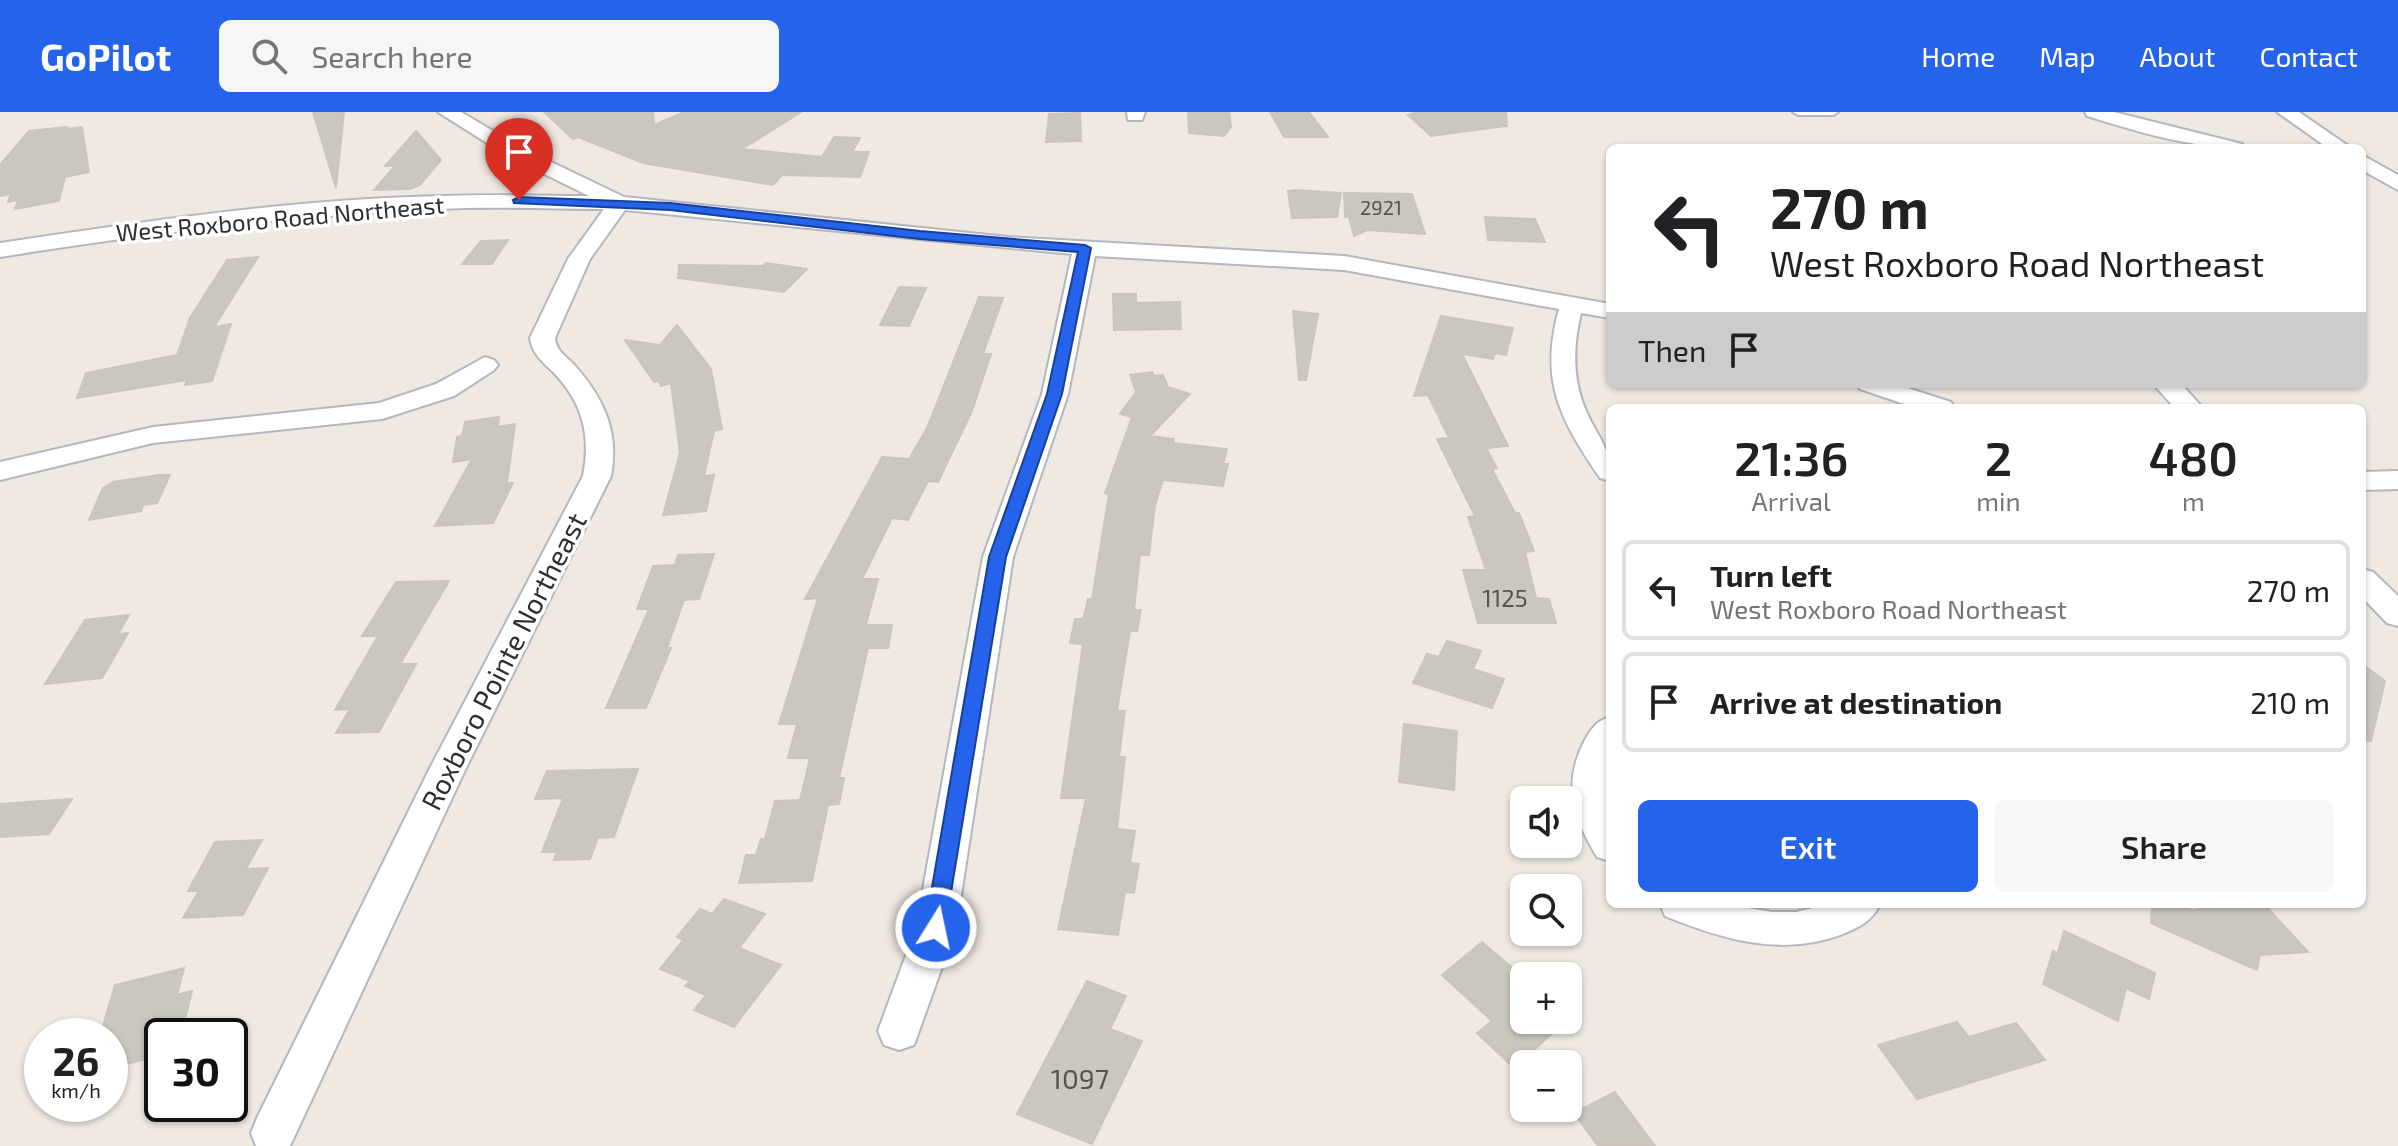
<!DOCTYPE html>
<meta charset="utf-8">
<style>
:root{--surface:#fff;--page:#f6f6f6;--text:#202124;--muted:#757577;--line:#e0e0e0;--accent:#2563eb}
body{margin:0;font-family:"Exo 2",sans-serif;background:var(--page);color:var(--text);height:100vh;display:flex;flex-direction:column;font-size:30px;white-space:nowrap}
*{box-sizing:border-box;margin:0}
p{font-size:26px;color:var(--muted)}
.icon{flex:none;width:44px;height:44px;fill:none;stroke:currentColor;stroke-width:2;stroke-linecap:round;stroke-linejoin:round}
.map{position:relative;flex:1;overflow:hidden}
.drawer{position:absolute;left:1606px;top:292px;width:760px;height:504px;display:flex;flex-direction:column;background:var(--surface);border-radius:12px;box-shadow:0 2px 6px #0004}
.drawer>*{flex:none}
.hud{position:absolute;left:1606px;top:32px;width:760px;height:244px;border-radius:12px;box-shadow:0 2px 6px #0004;background:#fff;color:var(--text);overflow:hidden}
.buttons{position:absolute;left:1510px;top:674px;display:grid;gap:16px}
.buttons a{display:grid;place-items:center;width:72px;height:72px;border-radius:12px;background:var(--surface);box-shadow:0 2px 6px #0004;font-size:40px}
.speed{position:absolute;left:24px;top:906px;display:flex;gap:16px;font-size:40px;font-weight:700;text-align:center}
.speed>*{display:grid;place-content:center;width:104px;height:104px;border-radius:50%;background:var(--surface);box-shadow:0 2px 6px #0004;line-height:1}
.speed small{font-size:20px;font-weight:400}
.speed .limit{border:4px solid #111;border-radius:12px;background:#fff;color:#111}
.pin{position:absolute;display:grid;place-items:center;width:68px;height:68px;color:#fff;margin:-82px -34px;border-radius:50% 50% 50% 0;rotate:-45deg;box-shadow:0 0 8px #0007}
.pin .icon{rotate:45deg}
.me{position:absolute;width:88px;margin:-44px;rotate:10deg;stroke-linejoin:round;filter:drop-shadow(0 0 6px #0008)}
.turn{display:flex;align-items:center;gap:28px;height:168px;padding:0 32px;font-size:36px}
.turn .icon{width:104px;height:104px;stroke-width:2.5}
.turn b{display:block;font-size:56px;line-height:68px}
.then{display:flex;align-items:center;height:76px;padding:0 32px;background:#0003;gap:16px;font-size:30px}
.eta{display:flex;justify-content:space-evenly;align-items:center;height:136px;text-align:center}
.eta b{font-size:48px;font-weight:600;line-height:56px}
.primary-button{display:flex;gap:16px;margin-top:auto;padding:16px 32px}
.primary-button a{flex:1;height:92px;border-radius:12px;background:var(--accent);color:#fff;font-size:32px;font-weight:600;line-height:92px;text-align:center}
.primary-button a+a{background:var(--page);color:var(--text)}
ul{padding:0;list-style:none}
li{display:flex;align-items:center;gap:24px;height:100px;margin:0 16px 12px;padding:0 16px;border:4px solid var(--line);border-radius:12px}
li div{flex:1}
li b{display:block;font-size:30px}
li em{font-style:normal}
header{display:flex;align-items:center;gap:48px;box-sizing:border-box;height:112px;padding:0 40px;background:var(--accent);color:#fff}
header strong{font-size:38px}
nav{display:flex;gap:44px;margin-inline-start:auto;font-size:28px}
.search{width:560px;height:72px;background:var(--page);display:flex;align-items:center;gap:20px;box-sizing:border-box;padding:0 28px;border-radius:12px;color:var(--muted);font-size:30px}
.map>svg:first-child{display:block}
.building{fill:#cbc7bf;stroke:#cbc5ba;stroke-width:2}
.lines{fill:none;stroke-linecap:round;stroke-linejoin:round}
.lane-casing{stroke:#b4b7c1;stroke-width:4}
.street-casing{stroke:#b4b7c1;stroke-width:4}
.lane{fill:#fff;fill-rule:evenodd}
.street{fill:#fff;fill-rule:evenodd}
.route{fill:#2563eb;stroke:#184099;stroke-width:2}
.labels{text-anchor:middle;dominant-baseline:central;stroke-width:7;stroke-linejoin:round;paint-order:stroke}
.far-number-label{font-size:20px;fill:#555452}
.far-street-label{font-size:24px;fill:#2e2e2e;stroke:#fff}
.number-label{font-size:24px;fill:#555452}
.street-label{font-size:28px;fill:#2e2e2e;stroke:#fff}
.near-number-label{font-size:28px;fill:#555452}
</style>
<header>
<strong>GoPilot</strong>
<div class="search"><svg class="icon" aria-label="search" viewBox="0 0 24 24"><circle cx="10" cy="10" r="6"/><path d="M15 15l6 6"/></svg>Search here</div>
<nav><a>Home</a><a>Map</a><a>About</a><a>Contact</a></nav>
</header>
<div class="map">
<svg width="2398" height="1034" viewBox="0 0 2398 1034">
<rect width="100%" height="100%" fill="#efe9e1"/>
<!-- building -->
<g class="building">
<polygon points="313,0 344,0 336,76"/>
<polygon points="544,0 653,0 654,13 684,0 801,0 742,37 822,45 834,25 860,26 852,40 869,40 860,65 782,63 773,73 643,51 578,25 573,27"/>
<polygon points="1188,0 1229,0 1231,15 1224,24 1189,21"/>
<polygon points="1270,0 1309,0 1328,25 1284,25"/>
<polygon points="1419,0 1506,0 1507,14 1431,24 1408,3"/>
<polygon points="1080,1 1081,29 1046,30 1049,2"/>
<polygon points="66,15 64,17 82,15 89,60 65,65 59,89 15,97 18,88 8,90 11,82 0,84 0,53 29,19"/>
<polygon points="416,19 441,48 420,73 410,77 374,78 395,54 385,54"/>
<polygon points="1296,78 1341,81 1337,105 1292,106 1288,79"/>
<polygon points="1344,81 1412,82 1425,122 1367,118 1354,124 1349,105 1345,105"/>
<polygon points="1485,105 1535,107 1545,130 1488,128"/>
<polygon points="508,128 492,152 462,152 481,129"/>
<polygon points="258,145 214,215 231,212 212,269 185,273 187,268 77,286 86,261 177,243 190,206 227,148"/>
<polygon points="766,151 807,157 784,180 678,166 679,153 763,154"/>
<polygon points="899,175 926,176 909,214 880,213"/>
<polygon points="1113,182 1136,182 1136,191 1180,190 1181,217 1114,218"/>
<polygon points="979,185 1003,186 983,242 991,242 972,299 938,370 928,369 908,408 892,406 862,467 878,467 866,513 892,513 888,536 868,536 839,666 844,666 839,692 828,693 812,769 739,771 746,743 756,743 761,727 765,727 775,689 800,688 810,646 788,646 797,612 779,612 818,486 805,487 882,345 909,347 927,316"/>
<polygon points="1293,199 1318,202 1306,268 1299,268"/>
<polygon points="1441,204 1513,216 1506,243 1495,241 1493,247 1462,242 1508,334 1486,336 1497,356 1492,357 1515,401 1519,401 1534,439 1525,440 1536,486 1549,487 1556,511 1478,511 1463,458 1486,458 1468,405 1475,404 1437,327 1449,326 1428,283 1414,284"/>
<polygon points="677,213 711,257 722,317 714,319 704,364 714,363 706,399 663,403 680,341 671,271 661,274 659,269 654,270 625,228 660,233"/>
<polygon points="1152,260 1154,264 1163,263 1168,275 1190,282 1150,324 1174,327 1173,331 1227,337 1223,352 1228,352 1223,374 1163,368 1155,393 1149,443 1140,443 1134,498 1141,498 1137,519 1130,519 1117,599 1125,599 1119,645 1125,645 1117,717 1135,719 1130,751 1139,752 1134,781 1125,780 1118,823 1058,817 1086,686 1061,686 1083,532 1070,531 1075,507 1083,507 1088,487 1092,487 1109,382 1105,381 1132,305 1120,302 1136,280 1130,263"/>
<polygon points="499,305 498,315 515,312 507,371 513,371 493,411 435,414 472,347 453,350 457,325 462,324 465,310"/>
<polygon points="159,363 170,363 157,391 143,393 141,399 89,408 103,376 113,370"/>
<polygon points="714,442 699,487 684,488 667,536 671,536 646,596 606,596 649,497 637,497 653,454 675,453 678,443"/>
<polygon points="449,469 400,552 416,552 379,620 336,621 350,597 335,598 378,524 362,524 396,470"/>
<polygon points="129,503 118,522 128,521 102,566 45,572 85,508"/>
<polygon points="1447,529 1481,539 1473,557 1504,567 1492,596 1413,571 1427,542 1439,545"/>
<polygon points="2362,552 2385,569 2371,629 2362,628"/>
<polygon points="1404,612 1457,619 1454,678 1399,670"/>
<polygon points="638,657 614,725 598,726 590,747 554,748 557,740 542,740 563,686 535,687 547,659"/>
<polygon points="72,687 49,722 0,725 0,692"/>
<polygon points="262,728 246,757 268,756 243,803 183,806 199,779 188,779 215,730"/>
<polygon points="724,787 765,802 739,836 781,853 734,915 694,898 706,883 685,874 690,869 660,857 683,828 677,825 700,797 712,802"/>
<polygon points="2152,792 2177,792 2194,799 2207,792 2264,792 2308,840 2260,843 2257,858 2151,811"/>
<polygon points="2064,819 2155,861 2149,887 2126,876 2118,909 2043,872 2053,839 2058,841"/>
<polygon points="1482,830 1524,866 1524,908 1567,908 1514,956 1477,921 1492,909 1442,863"/>
<polygon points="184,856 177,883 192,879 184,911 171,914 168,924 162,924 162,943 110,956 110,924 100,924 115,873"/>
<polygon points="1087,869 1126,884 1110,917 1142,929 1092,1032 1017,1002"/>
<polygon points="1957,910 1969,925 2016,911 2045,948 1917,987 1878,933"/>
<polygon points="1615,980 1655,1034 1598,1034 1574,1001"/>
</g>
<g class="lines">
<defs>
<polygon id="lane" points="1793,0 1838,0 1833,3 1798,3"/>
<g id="street">
<path d="M438,0H461L520,35L624,85L1008,125L1344,144L1610,192V206L1581,201C1573,234 1572,267 1586,299C1600,330 1610,332 1610,369L1600,366C1560,307 1539,269 1559,197L1344,158L1095,144L1068,282L1013,445L956,816L914,933L899,938L884,933L878,919L916,816L983,445L1042,282L1072,142L625,98L590,147L555,226C556,240 568,245 576,255C605,288 619,321 611,364L466,656L290,1034H256L251,1021L257,1006L430,656L583,364C591,324 583,291 554,261C543,250 532,242 530,226L568,147L604,97C549,97 494,94 440,97C292,103 146,122 0,145V131C146,109 295,87 443,84C491,82 540,84 589,84L506,43Z"/>
<polygon points="1127,0 1145,0 1142,8 1128,8"/>
<path d="M2085,0H2114L2242,32L2245,36C2190,36 2139,20 2087,4Z"/>
<polygon points="2277,0 2299,0 2351,36 2328,36"/>
<polygon points="2362,43 2398,63 2398,78 2362,58"/>
<polygon points="485,245 494,248 498,253 494,258 454,284 382,307 153,331 0,368 0,350 153,315 379,291 436,272"/>
<polygon points="1856,272 1895,272 1951,290 1955,296 1916,296 1860,277"/>
<polygon points="2153,272 2181,272 2203,296 2175,296"/>
<polygon points="2398,359 2398,377 2362,378 2362,360"/>
<polygon points="2362,457 2373,460 2398,484 2398,514 2387,511 2362,485"/>
<path d="M1610,605L1607,675L1610,749L1597,745C1574,707 1562,672 1584,630C1591,617 1596,609 1610,605Z"/>
<path d="M1660,792H1725L1772,800H1796L1829,792H1880C1873,808 1860,815 1843,822C1781,845 1724,828 1665,804Z"/>
</g>
</defs>
<!-- lane casing -->
<use href="#lane" class="lane-casing"/>
<!-- street casing -->
<use href="#street" class="street-casing"/>
<!-- lane -->
<use href="#lane" class="lane"/>
<!-- street -->
<use href="#street" class="street"/>
</g>
<!-- route -->
<polygon class="route" points="519,85 670,91 920,119 1085,133 1091,136 1062,282 1006,445 944,823 936,826 928,823 925,816 989,445 1047,282 1078,140 920,127 670,98 514,91 513,88"/>
<g class="labels">
<!-- far-number labels -->
<g class="far-number-label">
<text x="1381" y="95">2921</text>
</g>
<!-- far-street labels -->
<g class="far-street-label">
<text transform="translate(280 106) rotate(-5)">West Roxboro Road Northeast</text>
</g>
<!-- number labels -->
<g class="number-label">
<text x="1505" y="485">1125</text>
</g>
<!-- street labels -->
<g class="street-label">
<text transform="translate(503 549) rotate(-63)">Roxboro Pointe Northeast</text>
</g>
<!-- near-number labels -->
<g class="near-number-label">
<text x="1080" y="966">1097</text>
</g>
</g>
</svg>
<div class="buttons">
<a><svg class="icon" aria-label="sound" viewBox="0 0 24 24"><path d="M4 9h4l5-4v14l-5-4H4zM17 9q2 3 0 6"/></svg></a>
<a><svg class="icon" aria-label="search" viewBox="0 0 24 24"><circle cx="10" cy="10" r="6"/><path d="M15 15l6 6"/></svg></a>
<a>+</a>
<a>−</a>
</div>
<div class="speed"><div>26<small>km/h</small></div><div class="limit">30</div></div>
<div class="pin" style="left:519px;top:88px;background:#d93025"><svg class="icon" aria-label="arrive" viewBox="0 0 24 24"><path d="M6 21V4h12l-3 4 3 4H6"/></svg></div>
<svg class="me" style="left:936px;top:816px" viewBox="-20 -20 40 40"><circle r="17" fill="#2563eb" stroke="#fff" stroke-width="3"/><path d="M0-11L8 9 0 5-8 9z" fill="#fff"/></svg>
<div class="hud">
<div class="turn"><svg class="icon" aria-label="left" viewBox="0 0 24 24"><path d="M17 20v-9H6M10 6l-5 5 5 5"/></svg><div><b>270 m</b>West Roxboro Road Northeast</div></div>
<div class="then">Then<svg class="icon" aria-label="arrive" viewBox="0 0 24 24"><path d="M6 21V4h12l-3 4 3 4H6"/></svg></div>
</div>
<section class="drawer">
<div class="eta">
<div><b>21:36</b><p>Arrival</p></div>
<div><b>2</b><p>min</p></div>
<div><b>480</b><p>m</p></div>
</div>
<ul>
<li><svg class="icon" aria-label="left" viewBox="0 0 24 24"><path d="M17 20v-9H6M10 6l-5 5 5 5"/></svg><div><b>Turn left</b><p>West Roxboro Road Northeast</p></div><em>270 m</em></li>
<li><svg class="icon" aria-label="arrive" viewBox="0 0 24 24"><path d="M6 21V4h12l-3 4 3 4H6"/></svg><div><b>Arrive at destination</b></div><em>210 m</em></li>
</ul>
<div class="primary-button"><a>Exit</a><a>Share</a></div>
</section>
</div>
